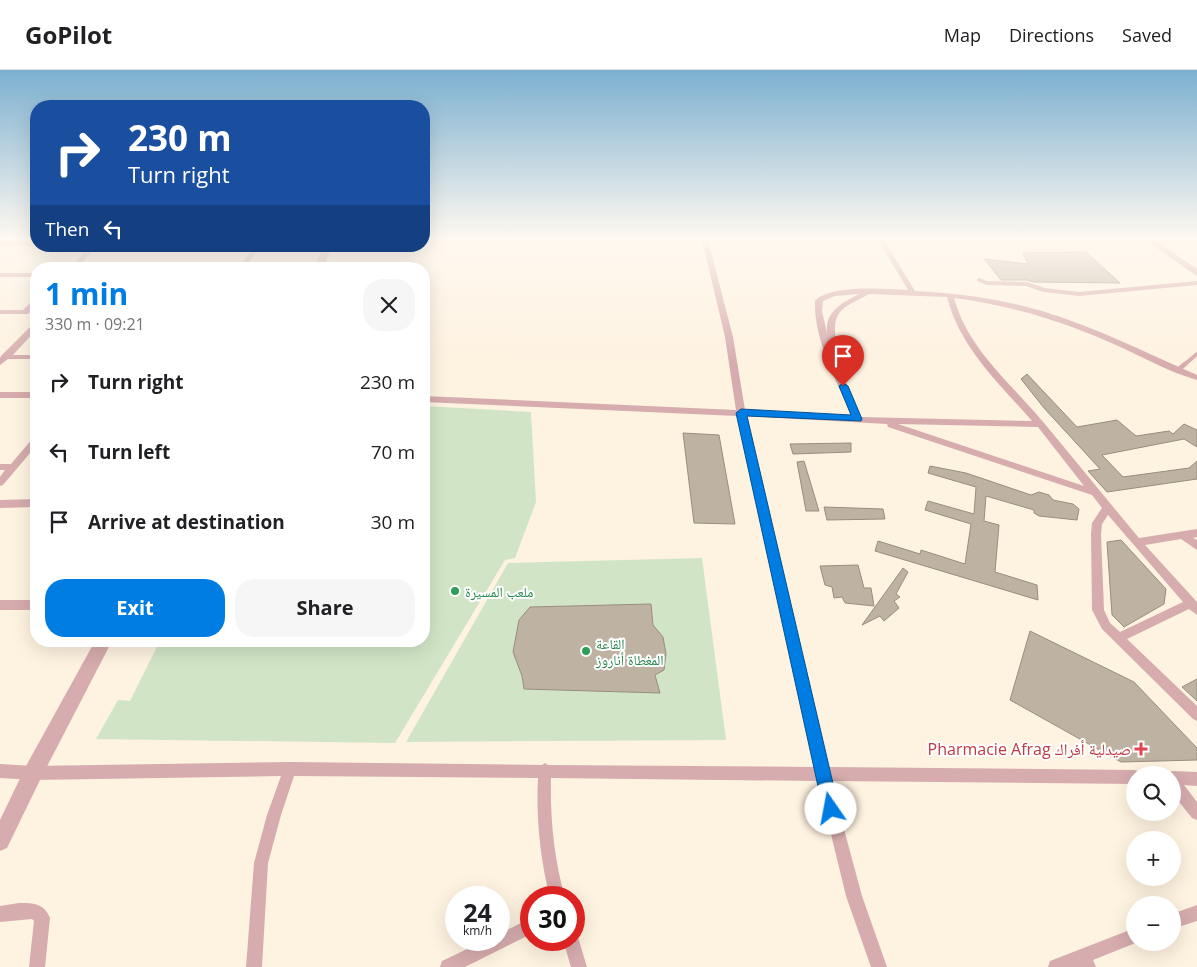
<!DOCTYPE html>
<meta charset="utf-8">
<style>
:root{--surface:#fff;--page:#f6f6f6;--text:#202124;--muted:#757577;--line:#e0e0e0;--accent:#007de3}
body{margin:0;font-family:"Open Sans","Noto Naskh Arabic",sans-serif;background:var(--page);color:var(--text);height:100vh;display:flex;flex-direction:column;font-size:19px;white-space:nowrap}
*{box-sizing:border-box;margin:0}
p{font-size:16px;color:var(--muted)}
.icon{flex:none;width:28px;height:28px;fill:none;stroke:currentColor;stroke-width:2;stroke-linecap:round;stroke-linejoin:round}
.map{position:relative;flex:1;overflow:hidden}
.sheet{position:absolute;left:30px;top:192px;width:400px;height:385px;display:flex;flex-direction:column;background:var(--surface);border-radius:20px;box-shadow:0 5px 20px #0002}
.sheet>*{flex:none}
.hud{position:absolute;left:30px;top:30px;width:400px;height:152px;border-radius:20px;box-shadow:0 5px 20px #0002;background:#1a4fa0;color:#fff;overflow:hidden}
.buttons{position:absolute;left:1126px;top:696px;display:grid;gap:10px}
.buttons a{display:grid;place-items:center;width:55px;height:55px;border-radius:50%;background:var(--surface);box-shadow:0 5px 20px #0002;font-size:25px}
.speed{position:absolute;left:445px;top:816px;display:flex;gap:10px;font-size:25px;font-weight:700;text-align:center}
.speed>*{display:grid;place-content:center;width:65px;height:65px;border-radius:50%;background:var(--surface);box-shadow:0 5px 20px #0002;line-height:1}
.speed small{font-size:12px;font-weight:400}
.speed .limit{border:8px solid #d22;background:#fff;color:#111}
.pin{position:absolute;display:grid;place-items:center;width:42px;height:42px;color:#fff;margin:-51px -21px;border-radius:50% 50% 50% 0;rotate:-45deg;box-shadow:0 0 5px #0007}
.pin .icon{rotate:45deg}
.me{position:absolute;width:55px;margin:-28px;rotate:348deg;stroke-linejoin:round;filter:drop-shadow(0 0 4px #0008)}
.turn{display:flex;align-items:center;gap:18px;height:105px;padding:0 15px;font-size:22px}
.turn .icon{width:65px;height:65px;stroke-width:2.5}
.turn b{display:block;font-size:35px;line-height:42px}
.then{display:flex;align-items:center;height:48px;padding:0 15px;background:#0003;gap:10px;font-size:19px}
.round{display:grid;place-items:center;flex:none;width:52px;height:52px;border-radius:20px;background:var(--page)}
.overview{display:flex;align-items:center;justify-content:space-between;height:85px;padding:0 15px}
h1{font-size:30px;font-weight:700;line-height:38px;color:var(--accent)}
.primary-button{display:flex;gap:10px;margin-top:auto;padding:10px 15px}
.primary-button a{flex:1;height:58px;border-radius:20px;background:var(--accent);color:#fff;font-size:20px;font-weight:700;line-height:58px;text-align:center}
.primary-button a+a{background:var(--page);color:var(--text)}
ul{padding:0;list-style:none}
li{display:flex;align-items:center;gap:15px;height:70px;padding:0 15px}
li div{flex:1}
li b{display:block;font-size:19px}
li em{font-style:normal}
header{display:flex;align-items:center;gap:30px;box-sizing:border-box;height:70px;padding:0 25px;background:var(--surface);border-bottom:1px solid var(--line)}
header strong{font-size:24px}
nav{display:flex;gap:28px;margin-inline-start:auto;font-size:18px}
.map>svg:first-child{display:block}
.green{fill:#d1e5c6}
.building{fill:#beb3a2;stroke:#998e7e}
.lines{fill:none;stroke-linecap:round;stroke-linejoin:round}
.service-far1{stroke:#d6acae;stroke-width:4}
.service{stroke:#d6acae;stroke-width:4.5}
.minor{fill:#d6acae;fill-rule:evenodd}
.tertiary{fill:#d6acae;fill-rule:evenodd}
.route{fill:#007de3;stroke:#005194}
.leisure-dot{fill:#2e9e5b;stroke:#fff;stroke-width:2}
.health-dot{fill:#e0444e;stroke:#fff;stroke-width:2}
.labels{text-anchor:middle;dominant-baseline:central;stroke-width:4;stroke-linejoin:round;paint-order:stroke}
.leisure-label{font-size:14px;fill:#27864d;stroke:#fff;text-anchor:start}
.near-health-label{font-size:16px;fill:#be3a42;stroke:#fff;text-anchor:end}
</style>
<header>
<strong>GoPilot</strong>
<nav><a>Map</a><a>Directions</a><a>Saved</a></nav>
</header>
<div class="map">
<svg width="1197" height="897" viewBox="0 0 1197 897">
<rect width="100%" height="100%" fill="#fef2e0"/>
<!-- green -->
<g class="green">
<polygon points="424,336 531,342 536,432 515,488 505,490 395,673 96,669 118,630 130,631 160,571 424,571"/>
<polygon points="702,488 726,670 406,672 508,493"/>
</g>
<!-- building -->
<g class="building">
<polygon points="1086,182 1120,213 1034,212 1027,210 1001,210 984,189 1028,194 1023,183"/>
<polygon points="1027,304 1077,357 1117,350 1136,366 1169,361 1173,364 1184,354 1197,360 1197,377 1184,369 1102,385 1123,407 1189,398 1197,391 1197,409 1107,422 1088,401 1100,399 1044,338 1021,309"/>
<polygon points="683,363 719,365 735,454 694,453"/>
<polygon points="851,373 851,382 793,384 790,374"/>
<polygon points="804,391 819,441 806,441 797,392"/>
<polygon points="930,396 966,403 1031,425 1039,422 1049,425 1053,430 1073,434 1079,439 1077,450 1039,446 1034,443 1034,440 986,426 984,451 999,455 995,502 1037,515 1038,530 875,481 878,471 920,484 921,480 965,494 971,454 925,440 928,431 974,444 976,417 928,403"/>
<polygon points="824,437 883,439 885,449 827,450"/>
<polygon points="1121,470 1166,519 1164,534 1124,557 1112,545 1107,472"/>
<polygon points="858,495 864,518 871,518 874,536 845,533 842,527 834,528 832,517 825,515 820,496"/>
<polygon points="903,498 908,502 896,524 900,527 894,531 899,538 884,551 880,546 862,555"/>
<polygon points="651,534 653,555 663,567 666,584 664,600 655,605 660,623 524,619 522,606 513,582 519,550 530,537"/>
<polygon points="1030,561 1134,612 1197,678 1197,690 1121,692 1010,630"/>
<polygon points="1197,609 1197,631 1182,617"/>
</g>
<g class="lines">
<!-- service-far1 -->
<g class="service-far1">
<polyline points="979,210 987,213 1027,214 1044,220 1079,224 1197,213"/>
<polyline points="1184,295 1197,284"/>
</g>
<!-- service -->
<polyline class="service" points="1178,300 1185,294"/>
<!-- minor -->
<g class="minor">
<path d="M702,170H708L733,267L745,340L852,346C837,312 813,268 815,230C835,214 883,219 908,220L878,170H884L915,221C958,223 1001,229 1042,241C1096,257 1146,283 1197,305V310C1168,302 1138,284 1109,272C1059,250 1008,235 954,228C969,281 1011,313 1044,353C1076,391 1107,430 1139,468L1197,459V467L1193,468L1197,470V480L1181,469L1145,475L1197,532V545L1189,539L1127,569L1197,636V651L1193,649L1102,559L1092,540L1091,464L1092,453L1102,438L1092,425L888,357L887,354L746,346L828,697L1135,700L1140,702L1141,705H1135V714L831,711L862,826L887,897H871L846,826L818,711L551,708C550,749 554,788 565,828H550C540,788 536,749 538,708L294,706L281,745L268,793L262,897H246L254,793L267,745L281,706L33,710L0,708V694L33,696L290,692L542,695L545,693L548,695L815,697L737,346L424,332V326L736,340L725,267ZM859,224C842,233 825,241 827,263L822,241L823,231L835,226ZM869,224L947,227C960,278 999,313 1032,351L860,347L830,273L836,271C831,239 844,238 869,224ZM898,354L1038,357L1084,416ZM1108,445L1183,532L1120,562L1110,553L1104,540L1101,464L1102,454Z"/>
<polygon points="0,171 36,172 36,176 0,175"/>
<polygon points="90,176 97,176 76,199 69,199"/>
<polygon points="254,176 260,176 245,199 238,199"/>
<rect x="0" y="203" width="36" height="4"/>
<polygon points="33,230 36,230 36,236 28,244 0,244 0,240 23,240"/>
<polygon points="33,254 36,254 36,260 13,285 36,285 36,289 8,289 0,295 0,288 2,285"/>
<rect x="0" y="322" width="36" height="6"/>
<polygon points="36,367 36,376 3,415 0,416 0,407 5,400 0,400 0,394 11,394 33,368"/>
<polygon points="36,429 36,437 0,438 0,430"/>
<rect x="0" y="530" width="36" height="10"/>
<polygon points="1172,701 1197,702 1197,716 1184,715 1197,732 1197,750 1192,748 1172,723 1172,705 1167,705"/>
<path d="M19,833C33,833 44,833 50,848L45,897H29L34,851L32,849L0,852V836Z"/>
<polygon points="1197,835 1197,851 1172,859 1172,844"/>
<polygon points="531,848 531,864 465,897 440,897 442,891 486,870 499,870 499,864"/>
<polygon points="1135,858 1135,872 1138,872 1093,890 1096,897 1048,897 1050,891"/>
<polygon points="574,863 577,864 587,897 571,897 563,870 574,870"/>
</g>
<!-- tertiary -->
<g class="tertiary">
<polygon points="1145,170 1155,170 1197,199 1197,206"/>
<polygon points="324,176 333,176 322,199 313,199"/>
<polygon points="95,571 112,571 40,710 7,778 0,781 0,750 26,696"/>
</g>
</g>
<!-- sky -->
<linearGradient id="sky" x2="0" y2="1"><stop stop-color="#7cb0d0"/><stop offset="0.57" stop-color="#fff9f1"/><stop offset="1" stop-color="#fff9f1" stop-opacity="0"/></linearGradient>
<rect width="1197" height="296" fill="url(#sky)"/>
<!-- route -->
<polygon class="route" points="843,313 848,316 862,349 861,351 747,346 839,739 837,745 831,747 826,745 823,739 736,343 741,339 851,345 839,316"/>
<!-- markers -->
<g class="leisure-dot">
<circle cx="455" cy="521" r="5"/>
<circle cx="586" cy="581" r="5"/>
</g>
<path class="health-dot" d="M1138.5 671.5h5v5h5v5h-5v5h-5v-5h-5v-5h5z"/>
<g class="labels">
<!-- leisure labels -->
<g class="leisure-label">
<text x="465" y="521">ملعب المسيرة</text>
<text x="596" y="573">القاعة<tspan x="596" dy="16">المغطاة أناروز</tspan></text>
</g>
<!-- near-health labels -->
<g class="near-health-label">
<text x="1131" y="679">Pharmacie Afrag صيدلية أفراك</text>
</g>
</g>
</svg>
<div class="buttons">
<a><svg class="icon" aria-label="search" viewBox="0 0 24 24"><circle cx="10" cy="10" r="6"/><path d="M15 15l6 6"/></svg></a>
<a>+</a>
<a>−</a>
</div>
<div class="speed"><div>24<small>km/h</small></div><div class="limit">30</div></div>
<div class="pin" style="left:843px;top:316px;background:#d93025"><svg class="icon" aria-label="arrive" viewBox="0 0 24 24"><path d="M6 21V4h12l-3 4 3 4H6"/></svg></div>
<svg class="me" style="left:831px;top:739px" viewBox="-20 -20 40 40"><circle r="19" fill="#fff"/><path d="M0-13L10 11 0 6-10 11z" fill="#007de3"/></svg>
<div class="hud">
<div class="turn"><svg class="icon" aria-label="right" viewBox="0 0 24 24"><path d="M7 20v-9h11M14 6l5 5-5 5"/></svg><div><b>230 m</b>Turn right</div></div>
<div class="then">Then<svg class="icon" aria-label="left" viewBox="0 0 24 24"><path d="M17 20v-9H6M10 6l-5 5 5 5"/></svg></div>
</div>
<section class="sheet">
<div class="overview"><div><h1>1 min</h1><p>330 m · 09:21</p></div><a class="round"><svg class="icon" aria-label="close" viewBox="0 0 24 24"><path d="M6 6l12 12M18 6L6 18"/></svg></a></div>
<ul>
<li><svg class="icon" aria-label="right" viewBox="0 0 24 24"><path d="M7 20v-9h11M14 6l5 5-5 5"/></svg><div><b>Turn right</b></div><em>230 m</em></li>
<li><svg class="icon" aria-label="left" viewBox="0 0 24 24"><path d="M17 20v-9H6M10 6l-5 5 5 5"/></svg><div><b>Turn left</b></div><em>70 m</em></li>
<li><svg class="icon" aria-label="arrive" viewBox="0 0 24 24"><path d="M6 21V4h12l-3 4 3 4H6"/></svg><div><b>Arrive at destination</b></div><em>30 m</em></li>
</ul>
<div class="primary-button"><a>Exit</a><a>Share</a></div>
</section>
</div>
